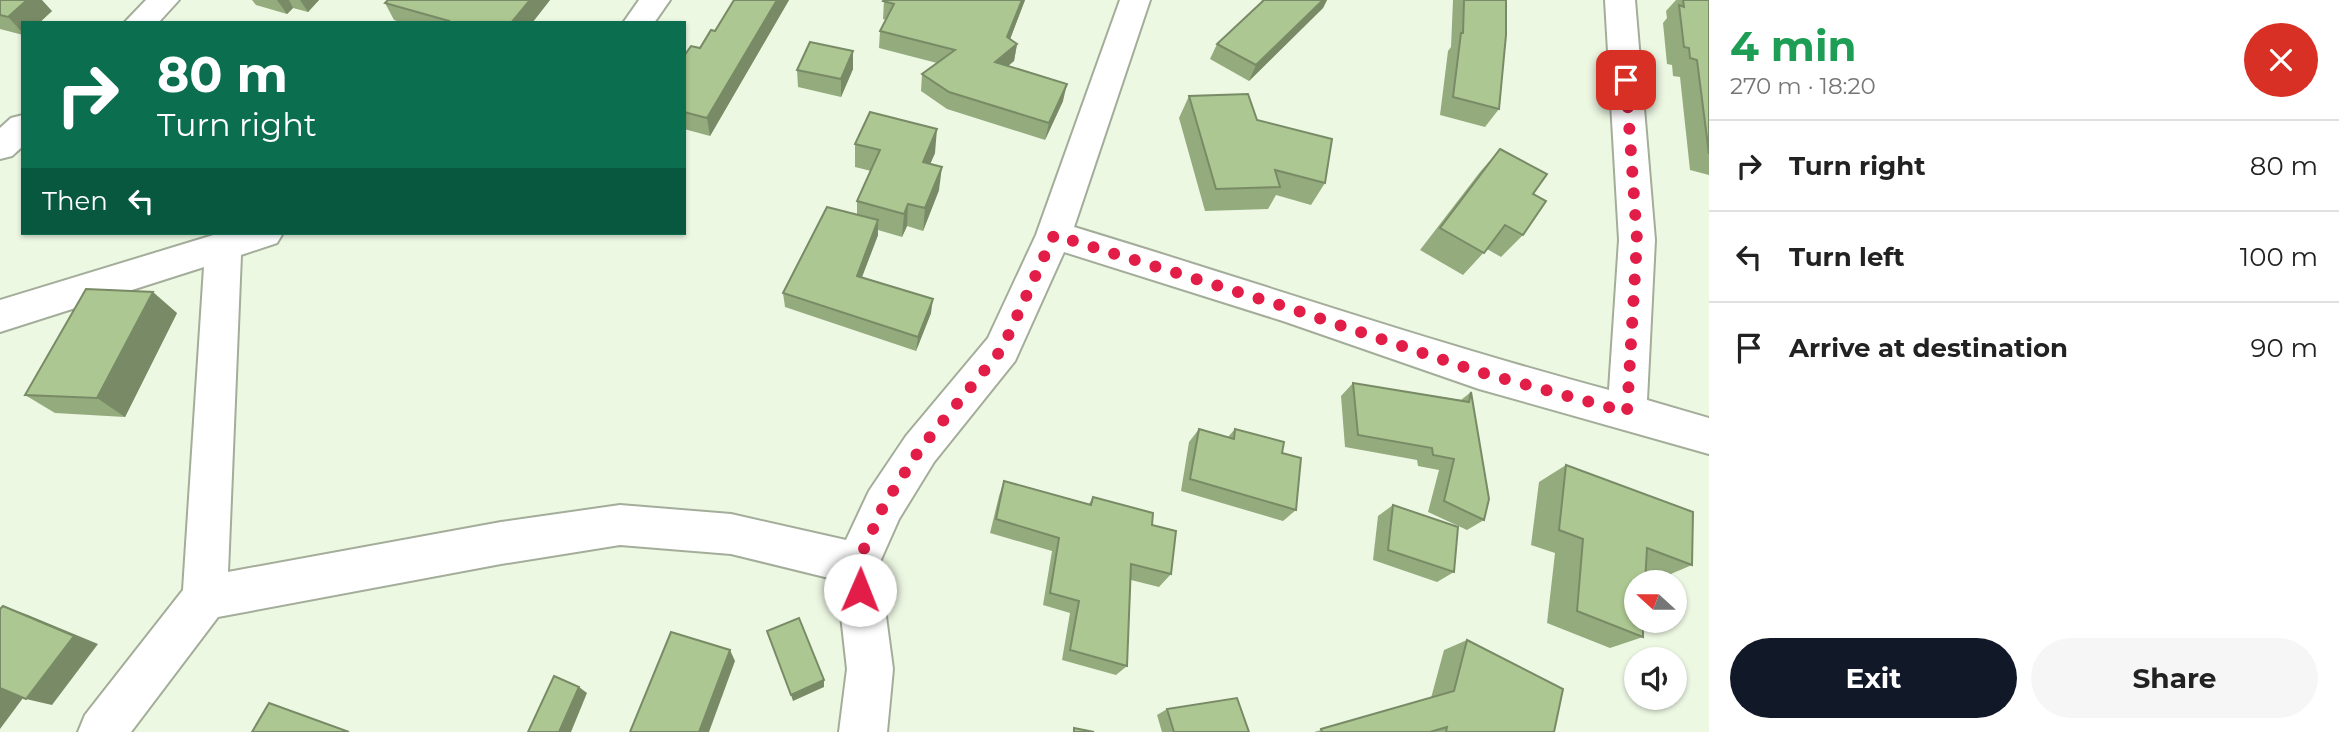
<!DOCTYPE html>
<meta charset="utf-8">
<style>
:root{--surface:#fff;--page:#f6f6f6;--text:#222;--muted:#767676;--line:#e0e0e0;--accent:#111827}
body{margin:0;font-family:Montserrat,sans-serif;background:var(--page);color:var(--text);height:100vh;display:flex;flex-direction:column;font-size:26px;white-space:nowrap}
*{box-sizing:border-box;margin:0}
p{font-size:23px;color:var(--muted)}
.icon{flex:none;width:38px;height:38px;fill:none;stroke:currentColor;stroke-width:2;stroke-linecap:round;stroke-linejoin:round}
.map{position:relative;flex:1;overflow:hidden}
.drawer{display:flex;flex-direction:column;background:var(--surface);width:630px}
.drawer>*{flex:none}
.banner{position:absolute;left:21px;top:21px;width:665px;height:214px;border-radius:0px;box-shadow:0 2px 5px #0004;background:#0b6e4f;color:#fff;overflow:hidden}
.needle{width:46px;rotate:291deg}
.tools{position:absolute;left:1624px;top:570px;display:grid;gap:14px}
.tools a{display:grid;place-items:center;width:63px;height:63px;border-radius:50%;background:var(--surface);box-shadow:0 2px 5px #0004;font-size:35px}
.pin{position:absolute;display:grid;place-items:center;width:60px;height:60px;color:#fff;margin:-30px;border-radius:14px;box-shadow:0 4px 10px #0006}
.me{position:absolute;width:77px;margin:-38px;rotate:1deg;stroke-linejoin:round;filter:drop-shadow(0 0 5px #0008)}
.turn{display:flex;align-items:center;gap:24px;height:147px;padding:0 21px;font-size:32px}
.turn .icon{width:91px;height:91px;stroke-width:2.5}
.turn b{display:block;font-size:49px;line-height:60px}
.then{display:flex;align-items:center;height:66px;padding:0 21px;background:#0003;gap:14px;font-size:26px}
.round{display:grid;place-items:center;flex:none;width:74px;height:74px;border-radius:37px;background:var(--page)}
.summary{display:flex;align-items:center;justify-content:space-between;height:119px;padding:0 21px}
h1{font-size:42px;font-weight:700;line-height:52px;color:#1e9e55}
.cta{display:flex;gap:14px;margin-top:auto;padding:14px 21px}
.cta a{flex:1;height:80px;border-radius:42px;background:var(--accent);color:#fff;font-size:28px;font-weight:700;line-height:80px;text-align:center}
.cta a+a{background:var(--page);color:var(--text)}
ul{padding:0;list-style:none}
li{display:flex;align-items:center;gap:21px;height:91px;padding:0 21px;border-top:2px solid var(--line)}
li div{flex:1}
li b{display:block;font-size:26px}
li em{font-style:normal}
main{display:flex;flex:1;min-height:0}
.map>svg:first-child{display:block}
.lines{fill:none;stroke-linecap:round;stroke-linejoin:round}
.minor-casing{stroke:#a3ad9a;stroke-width:4}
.minor{fill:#fff;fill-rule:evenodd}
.wall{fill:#94ab7d}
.shaded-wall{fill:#788b66}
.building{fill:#acc791;stroke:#788b66;stroke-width:2}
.route{stroke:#e11d48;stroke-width:12;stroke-dasharray:0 21.6}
</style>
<main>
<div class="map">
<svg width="1709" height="732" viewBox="0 0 1709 732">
<rect width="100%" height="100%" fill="#edf8e3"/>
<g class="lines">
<defs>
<g id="minor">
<polygon points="146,0 179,0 158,23 124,23"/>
<polygon points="639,0 670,0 654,23 623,23"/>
<path d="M1120,0H1150L1074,227C1253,281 1429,342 1609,390L1619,240L1605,0H1635L1655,240L1647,400L1709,418V454L1479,389L1283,321L1064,252L1015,361L934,462L899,519L879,564L893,669L887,732H839L847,669L837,580L731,554L620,545L501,564L218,617L131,732H78L85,715L183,590L204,267L0,332V300L220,233H283L277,243L241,255L228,572L501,522L620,505L731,514L846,540L869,491L906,436L988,338L1036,235Z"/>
<polygon points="23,115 23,146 12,156 0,159 0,128 11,118"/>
</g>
</defs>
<!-- minor casing -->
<use href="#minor" class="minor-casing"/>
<!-- minor -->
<use href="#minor" class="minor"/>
</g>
<!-- wall -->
<g class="wall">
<polygon points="0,0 52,11 39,23 23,23 23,35 0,29"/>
<polygon points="252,0 319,0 308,12 293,8 287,14 256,5"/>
<polygon points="388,0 550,0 532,23 403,23 394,20 385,3"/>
<polygon points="734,0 789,0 710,136 684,129 684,56 700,48 715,31"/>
<polygon points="884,0 1025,0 1010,39 1017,44 1014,61 1008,66 1063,101 1045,140 947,109 921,91 922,74 937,63 879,48 880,31 886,20 883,19"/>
<polygon points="1262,0 1327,0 1323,8 1249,81 1210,59 1217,44 1261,3"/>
<polygon points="1453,0 1506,0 1499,109 1485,127 1440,115 1448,51 1451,47"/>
<polygon points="1676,0 1709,0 1709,175 1690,170 1680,77 1673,76 1672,65 1667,64 1663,23 1667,18 1666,11"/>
<polygon points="853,69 841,97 798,87 797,70"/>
<polygon points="1189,96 1257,120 1325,183 1311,205 1276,195 1268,209 1205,211 1179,118"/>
<polygon points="855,144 935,153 930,164 939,190 923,231 907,226 902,237 878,230 878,235 862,277 931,313 916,351 785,307 783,293 857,215 857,201 871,171 855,167"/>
<polygon points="1500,149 1533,194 1523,235 1501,257 1487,249 1463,275 1420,250 1480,172"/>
<polygon points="177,313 125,417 55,413 25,395"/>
<polygon points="1353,383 1461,400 1471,392 1484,520 1467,530 1428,512 1439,470 1418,466 1417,460 1345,447 1341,396"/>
<polygon points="1199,429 1228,437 1235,429 1282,453 1296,510 1283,521 1181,491 1189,442"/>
<polygon points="1566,465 1692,565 1659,579 1646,574 1643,637 1610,648 1547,623 1555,553 1531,545 1539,482"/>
<polygon points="1004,481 1089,504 1093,497 1152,525 1171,574 1159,587 1131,580 1127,666 1116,675 1062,660 1070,613 1043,605 1052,551 990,533 999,496"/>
<polygon points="1393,505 1454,572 1437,582 1373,560 1378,516"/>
<polygon points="1467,640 1554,732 1314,732 1431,698 1444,650"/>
<polygon points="1167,709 1249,732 1162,732 1157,715"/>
</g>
<!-- shaded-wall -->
<g class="shaded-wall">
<polygon points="27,0 42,0 52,11 39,23 23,23 23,33 8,17"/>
<polygon points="277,0 289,0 293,8 287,14"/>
<polygon points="300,0 319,0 308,12"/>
<polygon points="530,0 550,0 532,23 511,23"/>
<polygon points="777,0 789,0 710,136 707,118"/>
<polygon points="1022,0 1025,0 1004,55 1007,37"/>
<polygon points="1323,0 1327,0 1323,8 1249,81 1256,65"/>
<polygon points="1017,44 1014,61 992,79 995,62"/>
<polygon points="853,51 853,69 841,97 841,79"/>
<polygon points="1067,84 1063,101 1045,140 1049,123"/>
<polygon points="937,129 935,153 921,185 923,162"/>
<polygon points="942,167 939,190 923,231 925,208"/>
<polygon points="908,204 907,226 902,237 904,214"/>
<polygon points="878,220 878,235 857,290 857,276"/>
<polygon points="153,292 177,313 125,417 97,398"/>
<polygon points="933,299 931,313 916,351 918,337"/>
<polygon points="3,606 28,615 98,644 52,705 26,699"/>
<polygon points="730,650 735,661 709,732 699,732"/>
<polygon points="824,680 824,687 793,701 791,695"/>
<polygon points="579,687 587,693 571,732 559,732"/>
<polygon points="0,688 26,694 0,729"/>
</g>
<!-- building -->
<g class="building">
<polygon points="0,0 27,0 8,17 0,15"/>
<polygon points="388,0 530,0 511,23 448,23 449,21 385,3"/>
<polygon points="734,0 777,0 707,118 684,112 684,56 691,46 700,48 711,30 715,31"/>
<polygon points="884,0 1022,0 1007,37 1017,44 995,62 1067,84 1049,123 949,92 922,74 955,50 880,31 894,4 883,1"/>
<polygon points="1264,0 1323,0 1256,65 1217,44"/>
<polygon points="1464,0 1506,0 1506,35 1499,109 1453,97 1461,33 1463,33"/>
<polygon points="1683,0 1709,0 1709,154 1697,60 1690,58 1689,48 1684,47 1679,5 1684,7"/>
<polygon points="810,42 853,51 841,79 797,70"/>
<polygon points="1248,94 1257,120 1332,139 1325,183 1275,170 1280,187 1216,189 1189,96"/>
<polygon points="870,112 937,129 923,162 942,167 925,208 908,204 904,214 857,201 880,150 855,144"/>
<polygon points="1500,149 1547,174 1533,194 1546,201 1523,235 1505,225 1484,253 1440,228"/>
<polygon points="827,207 878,220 857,276 933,299 918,337 783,293"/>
<polygon points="86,289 153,292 97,398 25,395"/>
<polygon points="1353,383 1469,402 1471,392 1489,499 1484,520 1444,501 1454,459 1433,455 1432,448 1358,435"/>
<polygon points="1199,429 1234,439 1235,429 1284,442 1282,453 1301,458 1296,510 1190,479"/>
<polygon points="1566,465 1693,512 1692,565 1647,548 1645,583 1636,583 1636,621 1643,621 1643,637 1577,611 1583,539 1559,530"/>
<polygon points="1004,481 1091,505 1093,497 1153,513 1152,525 1176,531 1171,574 1131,564 1127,666 1070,650 1079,601 1050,593 1059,538 996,519"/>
<polygon points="1393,505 1458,527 1454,572 1388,550"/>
<polygon points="3,606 74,636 26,699 0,688 0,609"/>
<polygon points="799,618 824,680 791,695 767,631"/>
<polygon points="671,632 730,650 699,732 630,732"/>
<polygon points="1467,640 1563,689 1554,732 1446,732 1447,727 1430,732 1322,732 1321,729 1454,691"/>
<polygon points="554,676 579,687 559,732 528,732"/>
<polygon points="1237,698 1249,732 1174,732 1167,709"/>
<polygon points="269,703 349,732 252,732"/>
<polygon points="1074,728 1094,732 1074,732"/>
</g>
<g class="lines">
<!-- route -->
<polyline class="route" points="860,590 857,564 884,505 920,449 1002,349 1054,235 1283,306 1479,372 1627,412 1637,240 1626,80"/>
</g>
</svg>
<div class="tools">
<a><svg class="needle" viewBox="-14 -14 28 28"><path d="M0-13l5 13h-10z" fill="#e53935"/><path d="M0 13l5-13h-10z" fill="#767676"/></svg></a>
<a><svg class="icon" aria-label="sound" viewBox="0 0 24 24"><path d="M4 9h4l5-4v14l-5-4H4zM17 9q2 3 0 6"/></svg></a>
</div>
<div class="pin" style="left:1626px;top:80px;background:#d93025"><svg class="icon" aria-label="arrive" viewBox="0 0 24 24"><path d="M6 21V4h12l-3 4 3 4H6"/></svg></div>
<svg class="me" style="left:860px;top:590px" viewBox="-20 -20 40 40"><circle r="19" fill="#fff"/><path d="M0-13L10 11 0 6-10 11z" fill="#e11d48"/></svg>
<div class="banner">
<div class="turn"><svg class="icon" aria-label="right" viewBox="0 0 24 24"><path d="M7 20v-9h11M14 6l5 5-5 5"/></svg><div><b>80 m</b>Turn right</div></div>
<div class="then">Then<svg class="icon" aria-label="left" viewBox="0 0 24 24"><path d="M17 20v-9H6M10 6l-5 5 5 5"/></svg></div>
</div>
</div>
<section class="drawer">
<div class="summary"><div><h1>4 min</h1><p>270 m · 18:20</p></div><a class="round" style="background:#d93025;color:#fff"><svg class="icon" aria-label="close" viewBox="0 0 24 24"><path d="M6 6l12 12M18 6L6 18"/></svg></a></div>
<ul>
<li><svg class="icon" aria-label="right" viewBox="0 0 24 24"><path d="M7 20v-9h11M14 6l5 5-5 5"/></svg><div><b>Turn right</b></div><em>80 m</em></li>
<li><svg class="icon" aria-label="left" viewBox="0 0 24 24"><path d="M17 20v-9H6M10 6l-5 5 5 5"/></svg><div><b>Turn left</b></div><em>100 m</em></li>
<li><svg class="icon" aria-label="arrive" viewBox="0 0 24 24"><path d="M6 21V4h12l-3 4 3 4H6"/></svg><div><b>Arrive at destination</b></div><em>90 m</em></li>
</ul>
<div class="cta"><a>Exit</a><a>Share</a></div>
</section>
</main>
